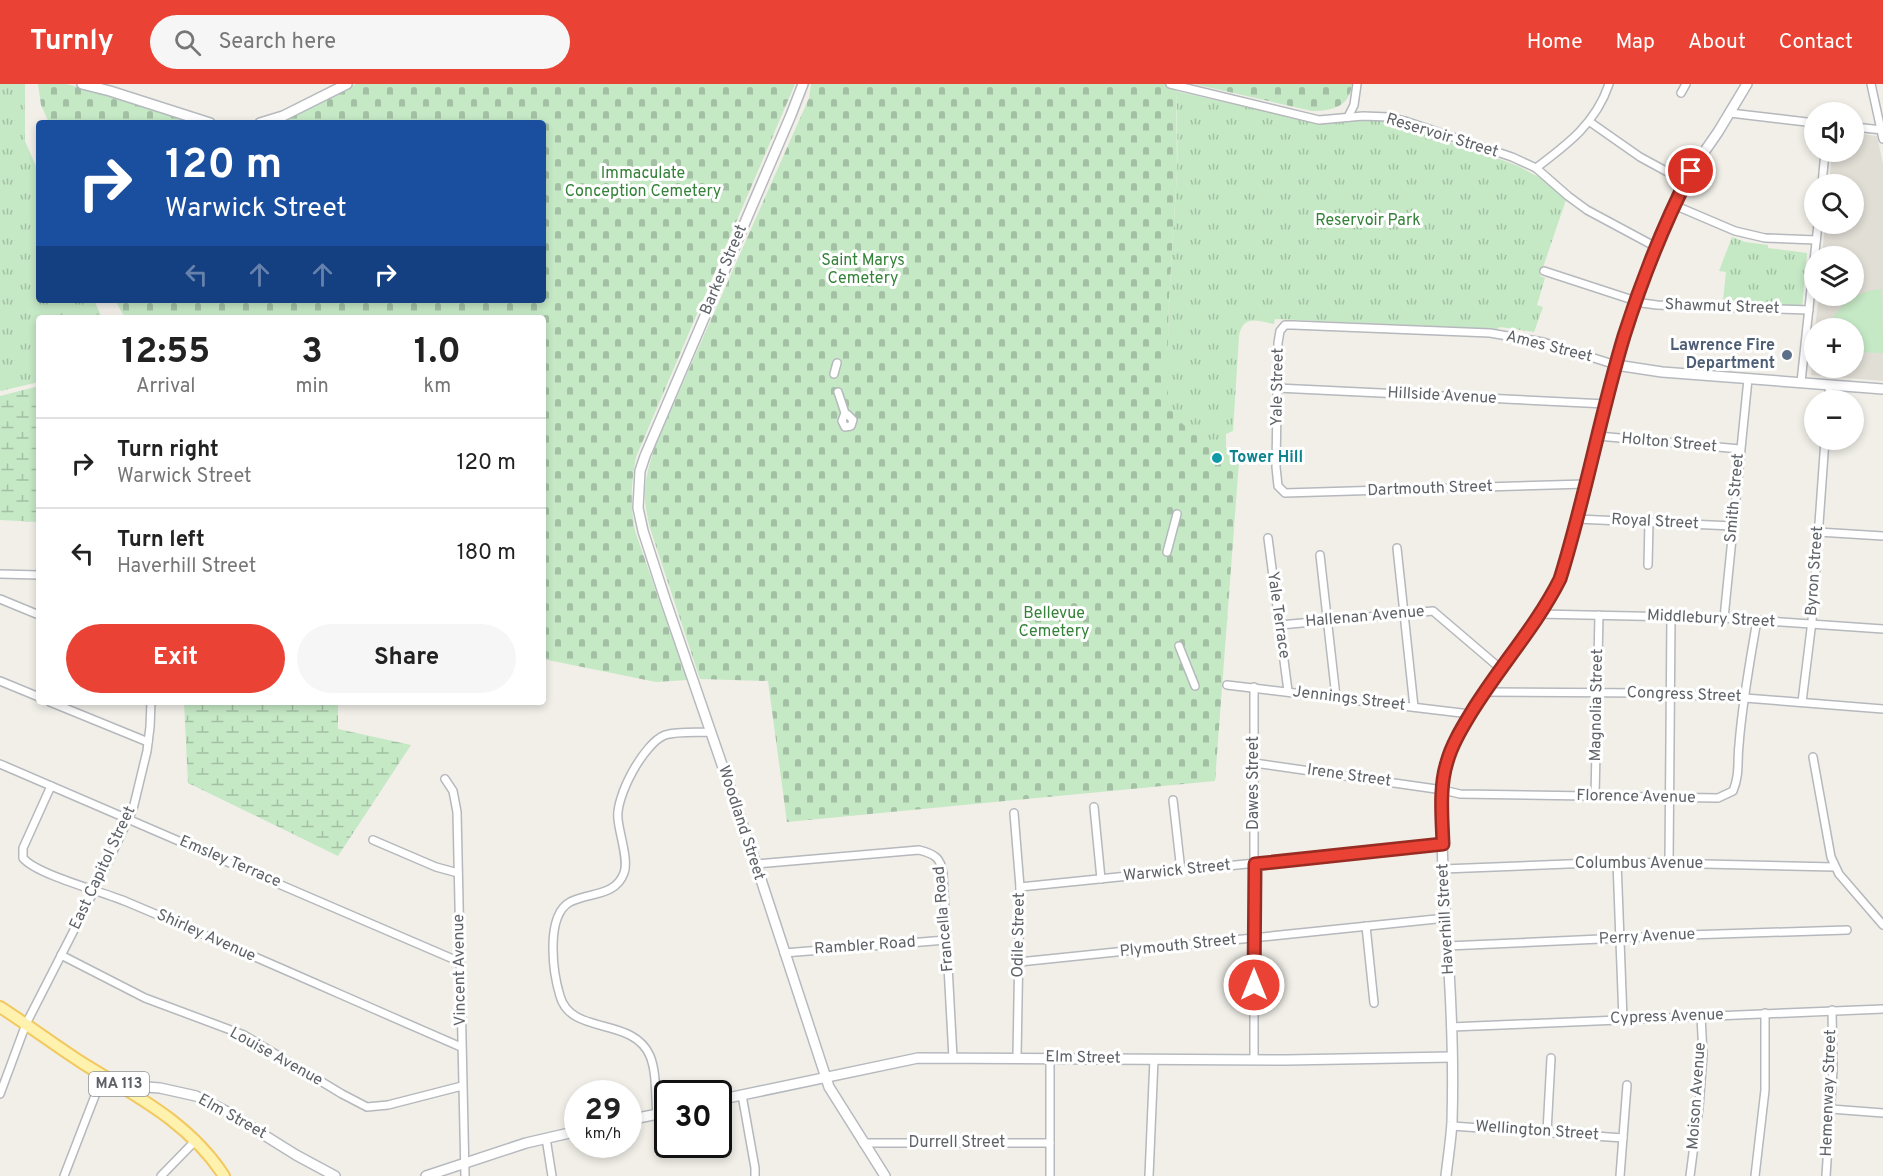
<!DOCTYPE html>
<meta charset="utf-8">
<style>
:root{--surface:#fff;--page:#f6f6f6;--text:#222;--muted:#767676;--line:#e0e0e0;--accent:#ea4335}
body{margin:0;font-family:Overpass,sans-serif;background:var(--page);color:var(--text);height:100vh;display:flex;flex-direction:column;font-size:22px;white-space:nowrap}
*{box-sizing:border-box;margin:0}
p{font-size:20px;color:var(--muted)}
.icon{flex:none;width:33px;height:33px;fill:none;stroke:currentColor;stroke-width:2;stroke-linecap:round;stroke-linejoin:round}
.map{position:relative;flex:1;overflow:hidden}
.details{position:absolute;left:36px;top:231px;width:510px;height:390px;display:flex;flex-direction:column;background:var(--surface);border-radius:6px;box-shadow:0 3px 9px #0003}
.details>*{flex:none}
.banner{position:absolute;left:36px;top:36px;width:510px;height:183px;border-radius:6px;box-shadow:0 3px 9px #0003;background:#1a4fa0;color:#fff;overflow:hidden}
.buttons{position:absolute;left:1804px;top:18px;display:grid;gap:12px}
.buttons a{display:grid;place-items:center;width:60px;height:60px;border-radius:50%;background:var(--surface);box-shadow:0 3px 9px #0003;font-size:30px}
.speed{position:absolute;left:564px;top:996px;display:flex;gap:12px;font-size:30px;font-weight:700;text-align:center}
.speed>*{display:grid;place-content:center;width:78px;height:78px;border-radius:50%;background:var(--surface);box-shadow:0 3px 9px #0003;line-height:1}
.speed small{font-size:15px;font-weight:400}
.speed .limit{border:3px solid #111;border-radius:9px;background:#fff;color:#111}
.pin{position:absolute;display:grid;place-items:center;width:51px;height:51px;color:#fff;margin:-26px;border:3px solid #fff;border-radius:50%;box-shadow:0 2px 6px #0007}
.me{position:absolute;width:66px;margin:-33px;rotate:0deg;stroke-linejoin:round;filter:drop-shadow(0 0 4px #0008)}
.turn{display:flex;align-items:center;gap:21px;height:126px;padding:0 30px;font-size:27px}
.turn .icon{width:78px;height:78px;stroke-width:2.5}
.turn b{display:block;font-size:42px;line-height:51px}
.lanes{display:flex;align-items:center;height:57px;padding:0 30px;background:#0003;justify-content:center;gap:30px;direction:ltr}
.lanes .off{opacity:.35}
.eta{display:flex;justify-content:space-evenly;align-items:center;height:102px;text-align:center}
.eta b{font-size:36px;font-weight:700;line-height:42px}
.button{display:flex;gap:12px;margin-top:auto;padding:12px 30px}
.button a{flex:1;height:69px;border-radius:36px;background:var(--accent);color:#fff;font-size:24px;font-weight:700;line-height:69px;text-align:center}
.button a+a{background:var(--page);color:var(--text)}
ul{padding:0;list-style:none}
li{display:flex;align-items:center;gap:18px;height:90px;padding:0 30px;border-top:2px solid var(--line)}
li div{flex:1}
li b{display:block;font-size:22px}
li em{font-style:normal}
header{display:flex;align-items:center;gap:36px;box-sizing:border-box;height:84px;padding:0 30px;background:var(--accent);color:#fff}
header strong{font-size:28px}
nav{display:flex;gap:33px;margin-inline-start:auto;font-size:21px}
.search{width:420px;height:54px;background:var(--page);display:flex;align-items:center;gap:15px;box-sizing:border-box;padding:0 21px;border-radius:33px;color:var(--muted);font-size:22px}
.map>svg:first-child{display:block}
.education{fill:#e1ded6}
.grass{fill:#c5e8c5}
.wetland{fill:url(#wetland-marsh)}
.cemetery{fill:url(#cemetery-stones)}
.park{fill:url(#park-tufts)}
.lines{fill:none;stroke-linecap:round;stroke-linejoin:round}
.street-casing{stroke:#b5b8bc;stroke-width:10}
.secondary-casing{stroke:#b6babf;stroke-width:12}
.primary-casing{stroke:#f2c960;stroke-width:14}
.street{stroke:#fff;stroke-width:7}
.secondary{stroke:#fff;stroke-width:9}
.primary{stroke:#fff2af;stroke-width:10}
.route-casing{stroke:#982c22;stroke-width:15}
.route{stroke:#ea4335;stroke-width:10}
.service-dot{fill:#5c6f8a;stroke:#fff;stroke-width:2}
.culture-dot{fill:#0f9aa8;stroke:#fff;stroke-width:2}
.labels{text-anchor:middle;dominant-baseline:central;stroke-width:6;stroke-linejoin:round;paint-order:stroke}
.shield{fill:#fff;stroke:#8f9295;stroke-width:1.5}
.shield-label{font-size:15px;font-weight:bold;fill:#5f6368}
.street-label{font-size:16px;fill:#5f6368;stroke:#fff}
.park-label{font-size:16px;fill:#348238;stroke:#fff}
.service-label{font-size:16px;font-weight:bold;fill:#4e5e75;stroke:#fff;text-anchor:end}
.culture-label{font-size:16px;font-weight:bold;fill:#0d838f;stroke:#fff;text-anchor:start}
</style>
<header>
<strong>Turnly</strong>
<div class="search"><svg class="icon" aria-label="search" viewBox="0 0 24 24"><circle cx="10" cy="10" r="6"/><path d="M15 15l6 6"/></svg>Search here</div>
<nav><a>Home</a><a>Map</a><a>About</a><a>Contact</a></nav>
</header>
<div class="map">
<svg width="1883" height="1092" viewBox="0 0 1883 1092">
<defs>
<pattern id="wetland-marsh" width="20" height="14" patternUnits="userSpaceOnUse" patternTransform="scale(1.5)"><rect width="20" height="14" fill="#c5e8c5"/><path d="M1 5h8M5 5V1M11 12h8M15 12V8" fill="none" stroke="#a3c0a4"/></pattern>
<pattern id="cemetery-stones" width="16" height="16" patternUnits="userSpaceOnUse" patternTransform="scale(1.5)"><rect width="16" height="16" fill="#c5e8c5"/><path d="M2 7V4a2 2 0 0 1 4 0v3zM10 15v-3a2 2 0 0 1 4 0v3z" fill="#a3c0a4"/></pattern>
<pattern id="park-tufts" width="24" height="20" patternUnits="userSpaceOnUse" patternTransform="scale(1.5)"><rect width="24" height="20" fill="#c5e8c5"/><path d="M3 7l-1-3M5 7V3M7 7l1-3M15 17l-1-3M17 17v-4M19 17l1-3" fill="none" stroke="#a3c0a4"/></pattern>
</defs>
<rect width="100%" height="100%" fill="#f1efe8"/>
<!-- education -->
<polygon class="education" points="1854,49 1877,52 1883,80 1883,297 1811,291 1815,249 1815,284 1854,284 1854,244 1815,244 1819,212 1854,212 1854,172 1822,172 1825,140 1854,140 1854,100 1829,100 1832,68 1854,68"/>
<!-- grass -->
<path class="grass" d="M1882,205L1883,269L1854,268V244H1827L1828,243C1839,219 1857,207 1882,205Z"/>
<!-- wetland -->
<g class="wetland">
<polygon points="39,302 39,438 0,436 0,312"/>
<polygon points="184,618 338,618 338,645 411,661 338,772 188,699"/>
</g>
<!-- cemetery -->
<g class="cemetery">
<polygon points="38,0 66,0 113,11 198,39 49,39 41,21"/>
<path d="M356,0H795L636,373C631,399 630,421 635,447L687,596L656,598L543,575V234H125L115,216H543V39H275L286,36Z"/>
<path d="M811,0H1176L1177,87L1169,217L1167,303L1170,319L1188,344L1208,355L1219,364H1240L1215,697L787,738L768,597L700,595L651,447C641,412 644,395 656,360L809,14Z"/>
<path d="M1194,0H1352C1350,23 1331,27 1312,27Z"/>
</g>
<!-- park -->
<g class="park">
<polygon points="0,0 25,0 25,57 39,89 39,216 94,216 102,234 39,234 39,298 0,307"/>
<path d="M1176,7L1313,38L1367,34L1396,37L1439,55L1492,72L1518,82L1546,97L1566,116L1540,192L1545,194L1537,221L1543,223L1534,248L1500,243L1497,245L1275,235L1274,240C1257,237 1243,230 1239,252L1233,347L1226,350V364H1219C1206,354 1184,346 1175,331C1163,309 1167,280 1168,255C1169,200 1174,145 1177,89C1178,62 1177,34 1176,7Z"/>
<polygon points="1732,153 1745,158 1768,161 1768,164 1807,169 1802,223 1723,217 1726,188 1719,187"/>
</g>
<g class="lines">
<defs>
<g id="street">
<polyline points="1170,0 1319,36 1363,32 1389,33 1405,37 1512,73 1536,84 1568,112 1587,126 1656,163"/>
<polyline points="1871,0 1883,55"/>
<polyline points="1681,9 1686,0"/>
<polyline points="1730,29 1815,39"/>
<polyline points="1348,33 1354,21 1357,0"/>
<polyline points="1590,38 1640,73 1686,98"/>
<polyline points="1854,43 1883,46"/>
<path d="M1536,84C1568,60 1596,39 1609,0"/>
<polyline points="1822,100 1825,68"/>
<polyline points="1674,121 1735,147 1765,154 1816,156"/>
<polyline points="1544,187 1642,219 1657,221 1809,226"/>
<polyline points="834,290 837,279"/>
<polyline points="1801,298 1818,140"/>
<polyline points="1277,304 1606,320"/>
<polyline points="838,308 845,329 842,337 845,343 851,342 853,336 848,331 845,329"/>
<polyline points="1828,316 1830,301"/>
<polyline points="1598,352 1740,365"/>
<polyline points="1586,400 1285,409 1278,402 1276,383 1278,259 1280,247 1285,241 1293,241 1490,249 1543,258 1616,281"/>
<polyline points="1577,435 1733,442"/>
<polyline points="1818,448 1883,452"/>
<polyline points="1268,454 1288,607"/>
<polyline points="1397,464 1414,623"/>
<polyline points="1167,468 1177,430"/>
<polyline points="1320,471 1336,613"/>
<polyline points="1648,481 1649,438"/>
<polyline points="0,490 39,491"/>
<polyline points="0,515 39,531"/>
<polyline points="1539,530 1724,534 1883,545"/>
<polyline points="1724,534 1748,295"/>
<polyline points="1280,541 1433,527 1501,585"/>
<polyline points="1179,562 1195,602"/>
<polyline points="0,597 39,613"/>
<polyline points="1227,601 1470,630"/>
<polyline points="1254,603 1254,976"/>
<polyline points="1484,608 1647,609 1745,614 1883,625"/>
<polyline points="50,618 148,658"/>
<polyline points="1802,618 1812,537 1825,356"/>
<polyline points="1813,673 1831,773 1839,790 1883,841"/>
<path d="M1254,679L1443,706L1460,710L1718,714L1733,707C1740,690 1737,678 1739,661C1742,620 1750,577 1757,536"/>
<polyline points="0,680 460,878"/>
<polyline points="445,695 453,707 457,728 465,1092"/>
<path d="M51,702L23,764V774C37,791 104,808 127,818C239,865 350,915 461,963"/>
<polyline points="1595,712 1599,531"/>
<polyline points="1173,716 1181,787"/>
<polyline points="1094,723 1101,795"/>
<polyline points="1014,729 1020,803 1017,973"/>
<polyline points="373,756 436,783 458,789"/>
<polyline points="1617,778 1623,935"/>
<polyline points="1669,779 1671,532"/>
<path d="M755,780L919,766C935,770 941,774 943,790L953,974"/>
<polyline points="1443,785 1617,778 1835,783"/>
<polyline points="1020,803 1443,760"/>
<polyline points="1366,842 1374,919"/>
<polyline points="1447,862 1688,851 1847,846"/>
<polyline points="784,869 946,856"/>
<polyline points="61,871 145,914 244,951 342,1010 367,1023 388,1021 462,1002"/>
<polyline points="1019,878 1446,834"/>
<polyline points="1451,943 1883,925"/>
<polyline points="0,1010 26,940 95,805 133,725 147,667 150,643 151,618"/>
<polyline points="742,1011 755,1084 755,1092"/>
<polyline points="1831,1025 1883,1029"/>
<path d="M657,1031C655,1012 657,989 650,972C633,932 571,952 560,912C553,889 545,832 570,818C589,808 615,813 624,789C629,776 619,749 618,735C615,713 644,659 665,651C679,647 697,649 711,648"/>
<polyline points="1452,1042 1623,1054"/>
<polyline points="1547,1048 1551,974"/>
<polyline points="546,1054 552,1092"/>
<polyline points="863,1059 1050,1059"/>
<polyline points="64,1092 103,991"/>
<polyline points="161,1092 196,1056"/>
<polyline points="1050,1092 1050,973"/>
<polyline points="1149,1092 1154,975"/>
<polyline points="1620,1092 1627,1001"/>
<polyline points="1690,1092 1699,1023 1703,971 1701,932"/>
<polyline points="1755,1092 1765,1006 1765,929"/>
<polyline points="1826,1092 1833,986 1832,926"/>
</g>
<g id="secondary">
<polyline points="82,0 110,7 210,39"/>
<polyline points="803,0 791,31 645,372 640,387 638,424 643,447 665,515 750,762 829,1003 885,1092"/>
<polyline points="260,39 283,32 347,0"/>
<polyline points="1616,281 1662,288 1883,305"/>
<polyline points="120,1001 160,1004 196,1012 224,1026 296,1071 335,1092"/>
<polyline points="718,1016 918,974 1287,976 1452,973"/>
<polyline points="628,1036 668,1028"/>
<polyline points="426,1092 526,1059 578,1047"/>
<path d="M1446,1092C1448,1074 1451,1056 1452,1038C1454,973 1451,908 1446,843C1444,804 1441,764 1442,725C1443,709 1442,692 1448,676C1471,608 1528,558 1560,495L1624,252L1651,175L1691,87L1718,48L1747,0"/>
</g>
<path id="primary" d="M0,923C28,941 56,962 84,980C136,1012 190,1039 224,1092"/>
</defs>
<!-- street casing -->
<use href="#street" class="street-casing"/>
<!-- secondary casing -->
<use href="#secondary" class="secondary-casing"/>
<!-- primary casing -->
<use href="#primary" class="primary-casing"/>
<!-- street -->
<use href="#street" class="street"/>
<!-- secondary -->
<use href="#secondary" class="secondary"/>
<!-- primary -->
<use href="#primary" class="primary"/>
</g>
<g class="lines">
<defs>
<path id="route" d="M1254,901L1255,780L1443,760C1442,733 1439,703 1447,678C1452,660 1462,644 1471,629C1499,583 1536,543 1560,495C1585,415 1600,332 1624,252C1642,195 1664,140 1691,87"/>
</defs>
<!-- route casing -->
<use href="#route" class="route-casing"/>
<!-- route -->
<use href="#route" class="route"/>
</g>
<!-- markers -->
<circle class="service-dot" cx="1787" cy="271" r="6"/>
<circle class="culture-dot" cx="1217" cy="374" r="6"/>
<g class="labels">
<!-- shield labels -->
<rect class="shield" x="89" y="988" width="60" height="24" rx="4.5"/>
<g class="shield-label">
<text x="119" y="1000">MA 113</text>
</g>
<!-- street labels -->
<g class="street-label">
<text transform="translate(1442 52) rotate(17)">Reservoir Street</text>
<text transform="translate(724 186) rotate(-67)">Barker Street</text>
<text transform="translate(1722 223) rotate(2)">Shawmut Street</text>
<text transform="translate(1549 263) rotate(14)">Ames Street</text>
<text transform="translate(1278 303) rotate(-89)">Yale Street</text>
<text transform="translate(1442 312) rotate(3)">Hillside Avenue</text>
<text transform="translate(1669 359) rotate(5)">Holton Street</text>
<text transform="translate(1430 405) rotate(-2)">Dartmouth Street</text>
<text transform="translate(1735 414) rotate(-85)">Smith Street</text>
<text transform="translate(1655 438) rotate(3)">Royal Street</text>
<text transform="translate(1815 487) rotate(-86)">Byron Street</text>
<text transform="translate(1278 531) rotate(82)">Yale Terrace</text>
<text transform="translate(1365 533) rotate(-5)">Hallenan Avenue</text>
<text transform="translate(1711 535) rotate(3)">Middlebury Street</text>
<text transform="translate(1684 611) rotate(2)">Congress Street</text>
<text transform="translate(1349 615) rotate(7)">Jennings Street</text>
<text transform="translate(1597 621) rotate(-89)">Magnolia Street</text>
<text transform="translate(1349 692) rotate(8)">Irene Street</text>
<text transform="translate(1254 699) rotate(-90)">Dawes Street</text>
<text transform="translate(1636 713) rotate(1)">Florence Avenue</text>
<text transform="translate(741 739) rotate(72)">Woodland Street</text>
<text transform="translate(230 778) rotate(23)">Emsley Terrace</text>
<text x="1639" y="780">Columbus Avenue</text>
<text transform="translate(103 784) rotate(-65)">East Capitol Street</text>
<text transform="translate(1177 787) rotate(-6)">Warwick Street</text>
<text transform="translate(944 835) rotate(-95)">Francella Road</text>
<text transform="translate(1446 835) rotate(-93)">Haverhill Street</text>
<text transform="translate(1019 851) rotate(-89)">Odile Street</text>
<text transform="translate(206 852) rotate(24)">Shirley Avenue</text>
<text transform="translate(1647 853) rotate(-3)">Perry Avenue</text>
<text transform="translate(865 862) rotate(-4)">Rambler Road</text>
<text transform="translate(1178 862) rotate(-6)">Plymouth Street</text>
<text transform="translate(460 886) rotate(-91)">Vincent Avenue</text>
<text transform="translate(1667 933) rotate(-2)">Cypress Avenue</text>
<text transform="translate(276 973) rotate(29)">Louise Avenue</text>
<text transform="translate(1083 974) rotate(1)">Elm Street</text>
<text transform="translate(1829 1009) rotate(-88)">Hemenway Street</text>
<text transform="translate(1697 1012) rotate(-86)">Moison Avenue</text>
<text transform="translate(232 1033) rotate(29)">Elm Street</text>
<text transform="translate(1537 1047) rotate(4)">Wellington Street</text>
<text x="957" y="1059">Durrell Street</text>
</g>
<!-- park labels -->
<g class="park-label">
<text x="643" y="90">Immaculate<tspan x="643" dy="18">Conception Cemetery</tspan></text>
<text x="1368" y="137">Reservoir Park</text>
<text x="863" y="177">Saint Marys<tspan x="863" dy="18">Cemetery</tspan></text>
<text x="1054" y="530">Bellevue<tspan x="1054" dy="18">Cemetery</tspan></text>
</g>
<!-- service labels -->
<g class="service-label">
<text x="1775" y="262">Lawrence Fire<tspan x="1775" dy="18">Department</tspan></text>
</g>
<!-- culture labels -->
<g class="culture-label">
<text x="1229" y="374">Tower Hill</text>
</g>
</g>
</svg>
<div class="buttons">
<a><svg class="icon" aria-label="sound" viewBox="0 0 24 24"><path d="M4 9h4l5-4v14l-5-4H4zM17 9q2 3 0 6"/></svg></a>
<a><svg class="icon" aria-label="search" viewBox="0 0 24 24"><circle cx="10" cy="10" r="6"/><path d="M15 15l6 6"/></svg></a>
<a><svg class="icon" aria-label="layers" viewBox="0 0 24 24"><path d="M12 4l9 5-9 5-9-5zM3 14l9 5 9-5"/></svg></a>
<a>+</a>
<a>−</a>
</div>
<div class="speed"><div>29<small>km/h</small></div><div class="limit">30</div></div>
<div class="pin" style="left:1691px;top:87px;background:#d93025"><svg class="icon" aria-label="arrive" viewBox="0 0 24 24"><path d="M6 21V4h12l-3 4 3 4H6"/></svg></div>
<svg class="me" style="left:1254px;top:901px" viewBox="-20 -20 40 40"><circle r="17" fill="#ea4335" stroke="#fff" stroke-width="3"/><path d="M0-11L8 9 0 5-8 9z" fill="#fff"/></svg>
<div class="banner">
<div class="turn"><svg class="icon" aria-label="right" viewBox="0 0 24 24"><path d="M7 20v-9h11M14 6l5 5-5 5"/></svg><div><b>120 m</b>Warwick Street</div></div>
<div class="lanes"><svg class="icon off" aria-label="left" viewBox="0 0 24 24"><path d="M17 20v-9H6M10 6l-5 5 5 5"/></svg><svg class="icon off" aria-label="ahead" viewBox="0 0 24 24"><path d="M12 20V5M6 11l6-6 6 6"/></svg><svg class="icon off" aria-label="ahead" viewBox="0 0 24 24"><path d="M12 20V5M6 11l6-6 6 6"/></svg><svg class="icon" aria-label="right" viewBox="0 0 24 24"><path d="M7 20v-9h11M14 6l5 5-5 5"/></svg></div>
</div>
<section class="details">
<div class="eta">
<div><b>12:55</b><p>Arrival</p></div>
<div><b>3</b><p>min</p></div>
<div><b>1.0</b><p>km</p></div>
</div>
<ul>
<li><svg class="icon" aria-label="right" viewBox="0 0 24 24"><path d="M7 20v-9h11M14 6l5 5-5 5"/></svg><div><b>Turn right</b><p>Warwick Street</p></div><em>120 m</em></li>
<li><svg class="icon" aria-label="left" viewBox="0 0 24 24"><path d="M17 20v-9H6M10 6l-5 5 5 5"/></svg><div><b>Turn left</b><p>Haverhill Street</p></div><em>180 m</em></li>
</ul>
<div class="button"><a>Exit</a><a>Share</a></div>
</section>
</div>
